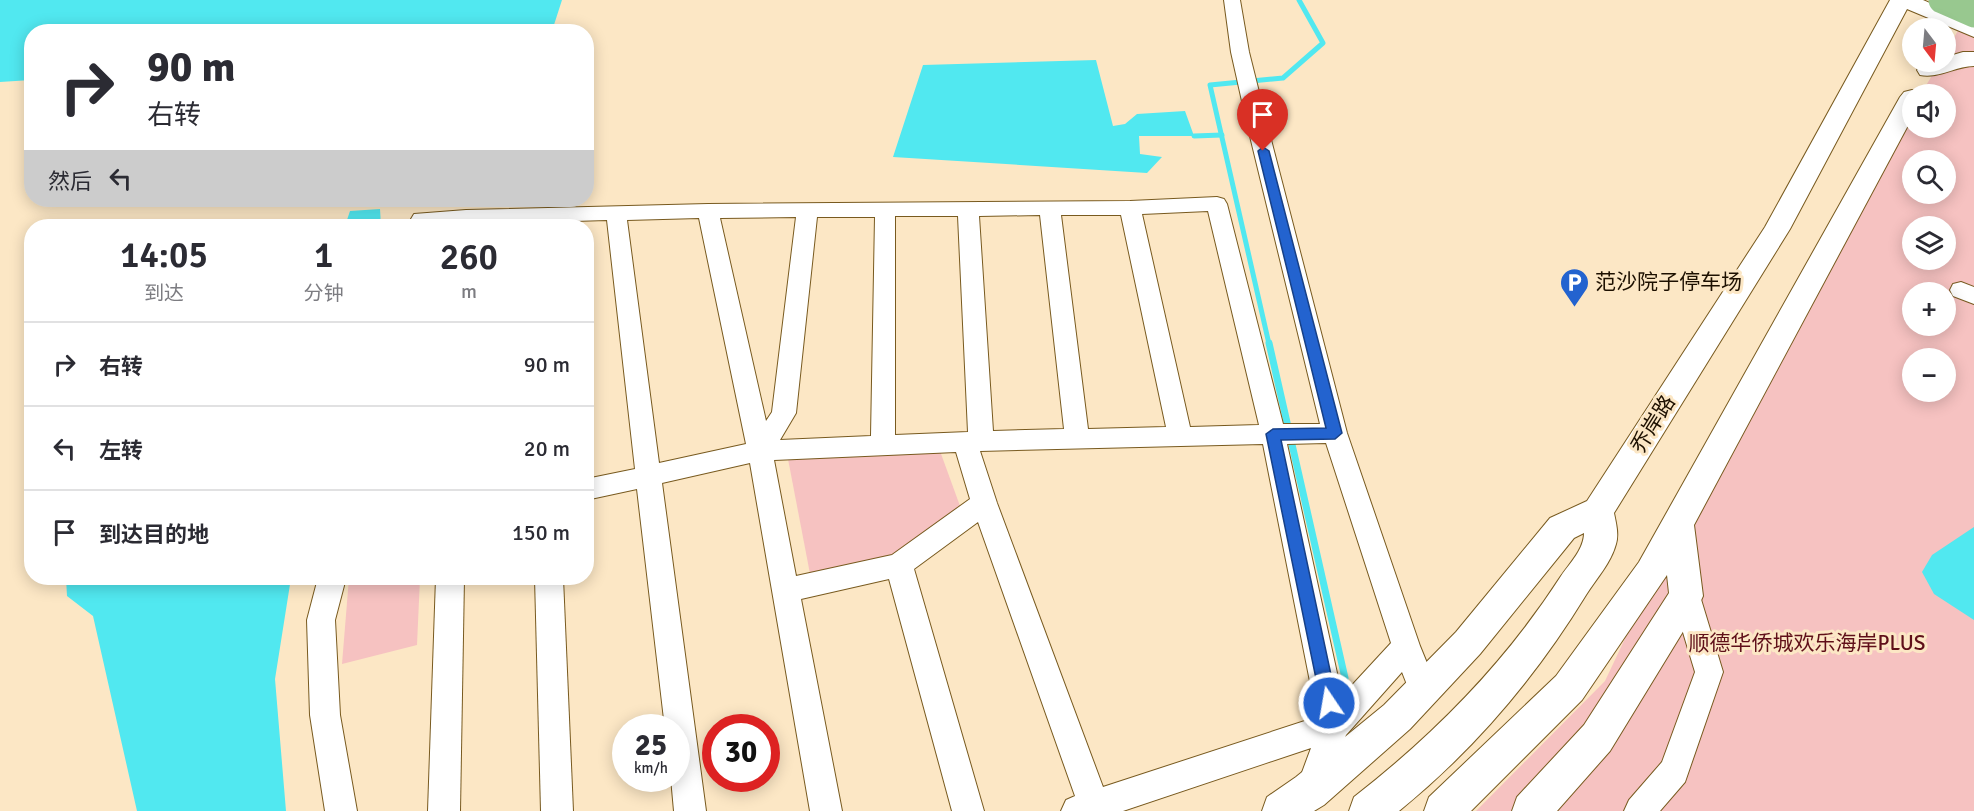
<!DOCTYPE html>
<html lang="zh">
<meta charset="utf-8">
<style>
:root{--surface:#fff;--page:#f2f2f3;--text:#2b2b33;--muted:#7c7c81;--line:#e1e1e2}
body{margin:0;font-family:Signika,"Noto Sans SC",sans-serif;background:var(--page);color:var(--text);height:100vh;display:flex;flex-direction:column;font-size:22px;white-space:nowrap}
*{box-sizing:border-box;margin:0}
p{font-size:20px;color:var(--muted)}
.icon{flex:none;width:33px;height:33px;fill:none;stroke:currentColor;stroke-width:2;stroke-linecap:round;stroke-linejoin:round}
.map{position:relative;flex:1;overflow:hidden}
.side{position:absolute;left:24px;top:219px;width:570px;height:366px;display:flex;flex-direction:column;background:var(--surface);border-radius:24px;box-shadow:0 3px 15px #0003}
.side>*{flex:none}
.banner{position:absolute;left:24px;top:24px;width:570px;height:183px;border-radius:24px;box-shadow:0 3px 15px #0003;background:#fff;color:var(--text);overflow:hidden}
.needle{width:39px;rotate:164deg}
.controls{position:absolute;left:1902px;top:18px;display:grid;gap:12px}
.controls a{display:grid;place-items:center;width:54px;height:54px;border-radius:50%;background:var(--surface);box-shadow:0 3px 15px #0003;font-size:30px}
.speed{position:absolute;left:612px;top:714px;display:flex;gap:12px;font-size:30px;font-weight:700;text-align:center}
.speed>*{display:grid;place-content:center;width:78px;height:78px;border-radius:50%;background:var(--surface);box-shadow:0 3px 15px #0003;line-height:1}
.speed small{font-size:15px;font-weight:400}
.speed .limit{border:9px solid #d22;background:#fff;color:#111}
.pin{position:absolute;display:grid;place-items:center;width:51px;height:51px;color:#fff;margin:-62px -26px;border-radius:50% 50% 50% 0;rotate:-45deg;box-shadow:0 0 6px #0007}
.pin .icon{rotate:45deg}
.me{position:absolute;width:66px;margin:-33px;rotate:348deg;stroke-linejoin:round;filter:drop-shadow(0 0 4px #0008)}
.turn{display:flex;align-items:center;gap:21px;height:126px;padding:0 24px;font-size:27px}
.turn .icon{width:78px;height:78px;stroke-width:2.5}
.turn b{display:block;font-size:42px;line-height:51px}
.then{display:flex;align-items:center;height:57px;padding:0 24px;background:#0003;gap:12px;font-size:22px}
.eta{display:flex;justify-content:space-evenly;align-items:center;height:102px;text-align:center}
.eta b{font-size:36px;font-weight:600;line-height:42px}
ul{padding:0;list-style:none}
li{display:flex;align-items:center;gap:18px;height:84px;padding:0 24px;border-top:2px solid var(--line)}
li div{flex:1}
li b{display:block;font-size:22px}
li em{font-style:normal}
.map>svg:first-child{display:block}
.green{fill:#f6c2c1;fill-rule:evenodd}
.water{fill:#51e8f0}
.lines{fill:none;stroke-linecap:round;stroke-linejoin:round}
.stream-far1{stroke:#51e8f0;stroke-width:5}
.stream{stroke:#51e8f0;stroke-width:7}
.minor-casing{stroke:#785a1f;stroke-width:2}
.tertiary-casing{stroke:#785a1f;stroke-width:2}
.minor{fill:#fff;fill-rule:evenodd}
.tertiary{fill:#fff;fill-rule:evenodd}
.trunk-bridge-casing{stroke:#fff;stroke-width:28;stroke-linecap:butt}
.trunk-bridge{stroke:#98c88f;stroke-width:27}
.route{fill:#2363cf;stroke:#174087;stroke-width:1.5}
.labels{text-anchor:middle;dominant-baseline:central;stroke-width:6;stroke-linejoin:round;paint-order:stroke}
.poi-label{font-size:21px;fill:#1d1000;stroke:#fce7c5;text-anchor:start}
.street-label{font-size:21px;fill:#1d1000;stroke:#fce7c5}
.park-label{font-size:21px;fill:#5f0f19;stroke:#fce7c5}
</style>
<div class="map">
<svg width="1974" height="811" viewBox="0 0 1974 811">
<rect width="100%" height="100%" fill="#fce7c5"/>
<!-- green -->
<g class="green">
<path d="M1961,25L1974,30V811H1476L1605,681L1697,486L1786,325L1912,109V128H1946V94H1921L1940,62H1946V52ZM1912,160H1946V194H1912ZM1912,226H1946V260H1912ZM1912,292H1946V326H1912ZM1912,358H1946V392H1912Z"/>
<polygon points="940,451 960,506 895,556 811,579 788,459"/>
<polygon points="349,578 420,578 417,645 342,664"/>
</g>
<!-- water -->
<g class="water">
<polygon points="0,0 562,0 552,31 32,32 31,80 0,82"/>
<polygon points="1096,60 1113,126 1125,124 1137,114 1185,111 1194,136 1139,136 1140,154 1162,157 1147,173 893,157 923,65"/>
<polygon points="380,209 381,226 345,226 350,211"/>
<polygon points="1974,527 1974,620 1934,594 1922,572 1932,555"/>
<polygon points="66,578 291,578 275,679 286,811 137,811 93,616 67,596"/>
</g>
<g class="lines">
<!-- stream-far1 -->
<g class="stream-far1">
<polyline points="1194,136 1222,135"/>
<polyline points="1269,344 1210,85 1283,78 1323,43 1299,0"/>
</g>
<!-- stream -->
<polyline class="stream" points="1269,343 1345,678"/>
<defs>
<g id="minor">
<path d="M1224,0H1240L1249,52L1268,128L1347,433L1420,646L1438,690L1433,700L1423,704L1413,700L1402,672L1346,735L1323,797L1312,801L1301,797L1297,786L1311,748L1123,811H1061L1066,800L1075,796L978,522L914,569L984,811H952L889,579L801,599L842,811H810L750,463L662,483L706,811H674L671,778H676V728H665L637,489L586,500V479L635,469L607,220L476,224V226H456V224L411,226V219L414,214L466,210L708,204L1130,201L1217,197L1224,199L1227,204L1283,424H1320L1248,128L1231,52ZM1208,211L1259,425L1190,427L1142,214ZM1040,215L1064,429L993,431L979,216ZM1061,215H1121L1166,427L1088,429ZM895,216H958L968,432L895,435ZM796,217L772,412L766,421L720,218ZM817,217H875L871,436L780,440L796,413ZM699,218L746,444L659,463L627,220ZM1326,443L1391,643L1342,696L1287,444ZM1263,444L1317,717L1103,787L997,503L980,451ZM956,452L970,499L892,555L796,576L774,460Z"/>
<polygon points="1961,282 1974,287 1974,304 1953,296 1950,290 1953,284"/>
<polygon points="318,578 346,578 335,620 340,715 357,811 325,811 310,715 307,620"/>
<polygon points="436,578 464,578 460,811 428,811"/>
<polygon points="535,578 563,578 573,811 541,811"/>
<polygon points="1686,584 1696,587 1700,596 1723,672 1685,782 1660,811 1624,811 1629,800 1662,762 1695,672 1672,596 1676,587"/>
</g>
<g id="tertiary">
<path d="M1890,0H1923L1974,22V37L1907,9L1790,229L1614,513C1616,523 1619,534 1616,544C1611,563 1596,579 1586,595C1536,677 1474,750 1399,811H1349L1354,797C1435,734 1505,663 1561,576C1570,563 1584,549 1584,533L1574,538L1480,654L1410,729L1324,805L1314,811H1262L1267,797L1296,777L1384,705L1456,632L1550,518L1587,501L1765,227Z"/>
<path d="M1963,52H1974V66C1956,66 1938,79 1920,75L1917,70C1923,61 1935,62 1946,62V57Z"/>
<polygon points="1912,90 1922,94 1912,94 1912,118 1694,525 1703,596 1698,607 1610,751 1557,811 1512,811 1517,797 1584,725 1669,593 1667,575 1582,700 1471,811 1424,811 1429,797 1556,676 1639,562 1900,97 1904,92"/>
</g>
</defs>
<!-- minor casing -->
<use href="#minor" class="minor-casing"/>
<!-- tertiary casing -->
<use href="#tertiary" class="tertiary-casing"/>
<!-- minor -->
<use href="#minor" class="minor"/>
<!-- tertiary -->
<use href="#tertiary" class="tertiary"/>
<defs>
<polyline id="trunk-bridge" points="1942,0 1974,14"/>
</defs>
<!-- trunk-bridge casing -->
<use href="#trunk-bridge" class="trunk-bridge-casing"/>
<!-- trunk-bridge -->
<use href="#trunk-bridge" class="trunk-bridge"/>
</g>
<!-- route -->
<polygon class="route" points="1263,147 1269,151 1342,433 1335,439 1281,440 1337,703 1335,709 1329,711 1323,709 1321,703 1266,434 1273,429 1326,428 1258,151"/>
<!-- icons -->
<defs>
<symbol id="parking-pin" viewBox="-11 -11 22 30"><path d="M0 17L-7.5 6A9.5 9.5 0 1 1 7.5 6Z" fill="#2363cf" stroke="#fce7c5"/><path d="M-3.5-5.5H1a3.5 3.5 0 0 1 0 7H-1V5.5H-3.5ZM-1-3.4V-.6H.8a1.4 1.4 0 0 0 0-2.8Z" fill="#fff"/></symbol>
</defs>
<g fill-rule="evenodd">
<use href="#parking-pin" x="1558" y="266" width="33" height="45"/>
</g>
<g class="labels">
<!-- poi labels -->
<g class="poi-label">
<text x="1595" y="282">范沙院子停车场</text>
</g>
<!-- street labels -->
<g class="street-label">
<text transform="translate(1653 424) rotate(-58)">乔岸路</text>
</g>
<!-- park labels -->
<g class="park-label">
<text x="1807" y="643">顺德华侨城欢乐海岸PLUS</text>
</g>
</g>
</svg>
<div class="controls">
<a><svg class="needle" viewBox="-14 -14 28 28"><path d="M0-13l5 13h-10z" fill="#e53935"/><path d="M0 13l5-13h-10z" fill="#7c7c81"/></svg></a>
<a><svg class="icon" aria-label="sound" viewBox="0 0 24 24"><path d="M4 9h4l5-4v14l-5-4H4zM17 9q2 3 0 6"/></svg></a>
<a><svg class="icon" aria-label="search" viewBox="0 0 24 24"><circle cx="10" cy="10" r="6"/><path d="M15 15l6 6"/></svg></a>
<a><svg class="icon" aria-label="layers" viewBox="0 0 24 24"><path d="M12 4l9 5-9 5-9-5zM3 14l9 5 9-5"/></svg></a>
<a>+</a>
<a>−</a>
</div>
<div class="speed"><div>25<small>km/h</small></div><div class="limit">30</div></div>
<div class="pin" style="left:1263px;top:151px;background:#d93025"><svg class="icon" aria-label="arrive" viewBox="0 0 24 24"><path d="M6 21V4h12l-3 4 3 4H6"/></svg></div>
<svg class="me" style="left:1329px;top:703px" viewBox="-20 -20 40 40"><circle r="17" fill="#2363cf" stroke="#fff" stroke-width="3"/><path d="M0-11L8 9 0 5-8 9z" fill="#fff"/></svg>
<div class="banner">
<div class="turn"><svg class="icon" aria-label="right" viewBox="0 0 24 24"><path d="M7 20v-9h11M14 6l5 5-5 5"/></svg><div><b>90 m</b>右转</div></div>
<div class="then">然后<svg class="icon" aria-label="left" viewBox="0 0 24 24"><path d="M17 20v-9H6M10 6l-5 5 5 5"/></svg></div>
</div>
<section class="side">
<div class="eta">
<div><b>14:05</b><p>到达</p></div>
<div><b>1</b><p>分钟</p></div>
<div><b>260</b><p>m</p></div>
</div>
<ul>
<li><svg class="icon" aria-label="right" viewBox="0 0 24 24"><path d="M7 20v-9h11M14 6l5 5-5 5"/></svg><div><b>右转</b></div><em>90 m</em></li>
<li><svg class="icon" aria-label="left" viewBox="0 0 24 24"><path d="M17 20v-9H6M10 6l-5 5 5 5"/></svg><div><b>左转</b></div><em>20 m</em></li>
<li><svg class="icon" aria-label="arrive" viewBox="0 0 24 24"><path d="M6 21V4h12l-3 4 3 4H6"/></svg><div><b>到达目的地</b></div><em>150 m</em></li>
</ul>
</section>
</div>
